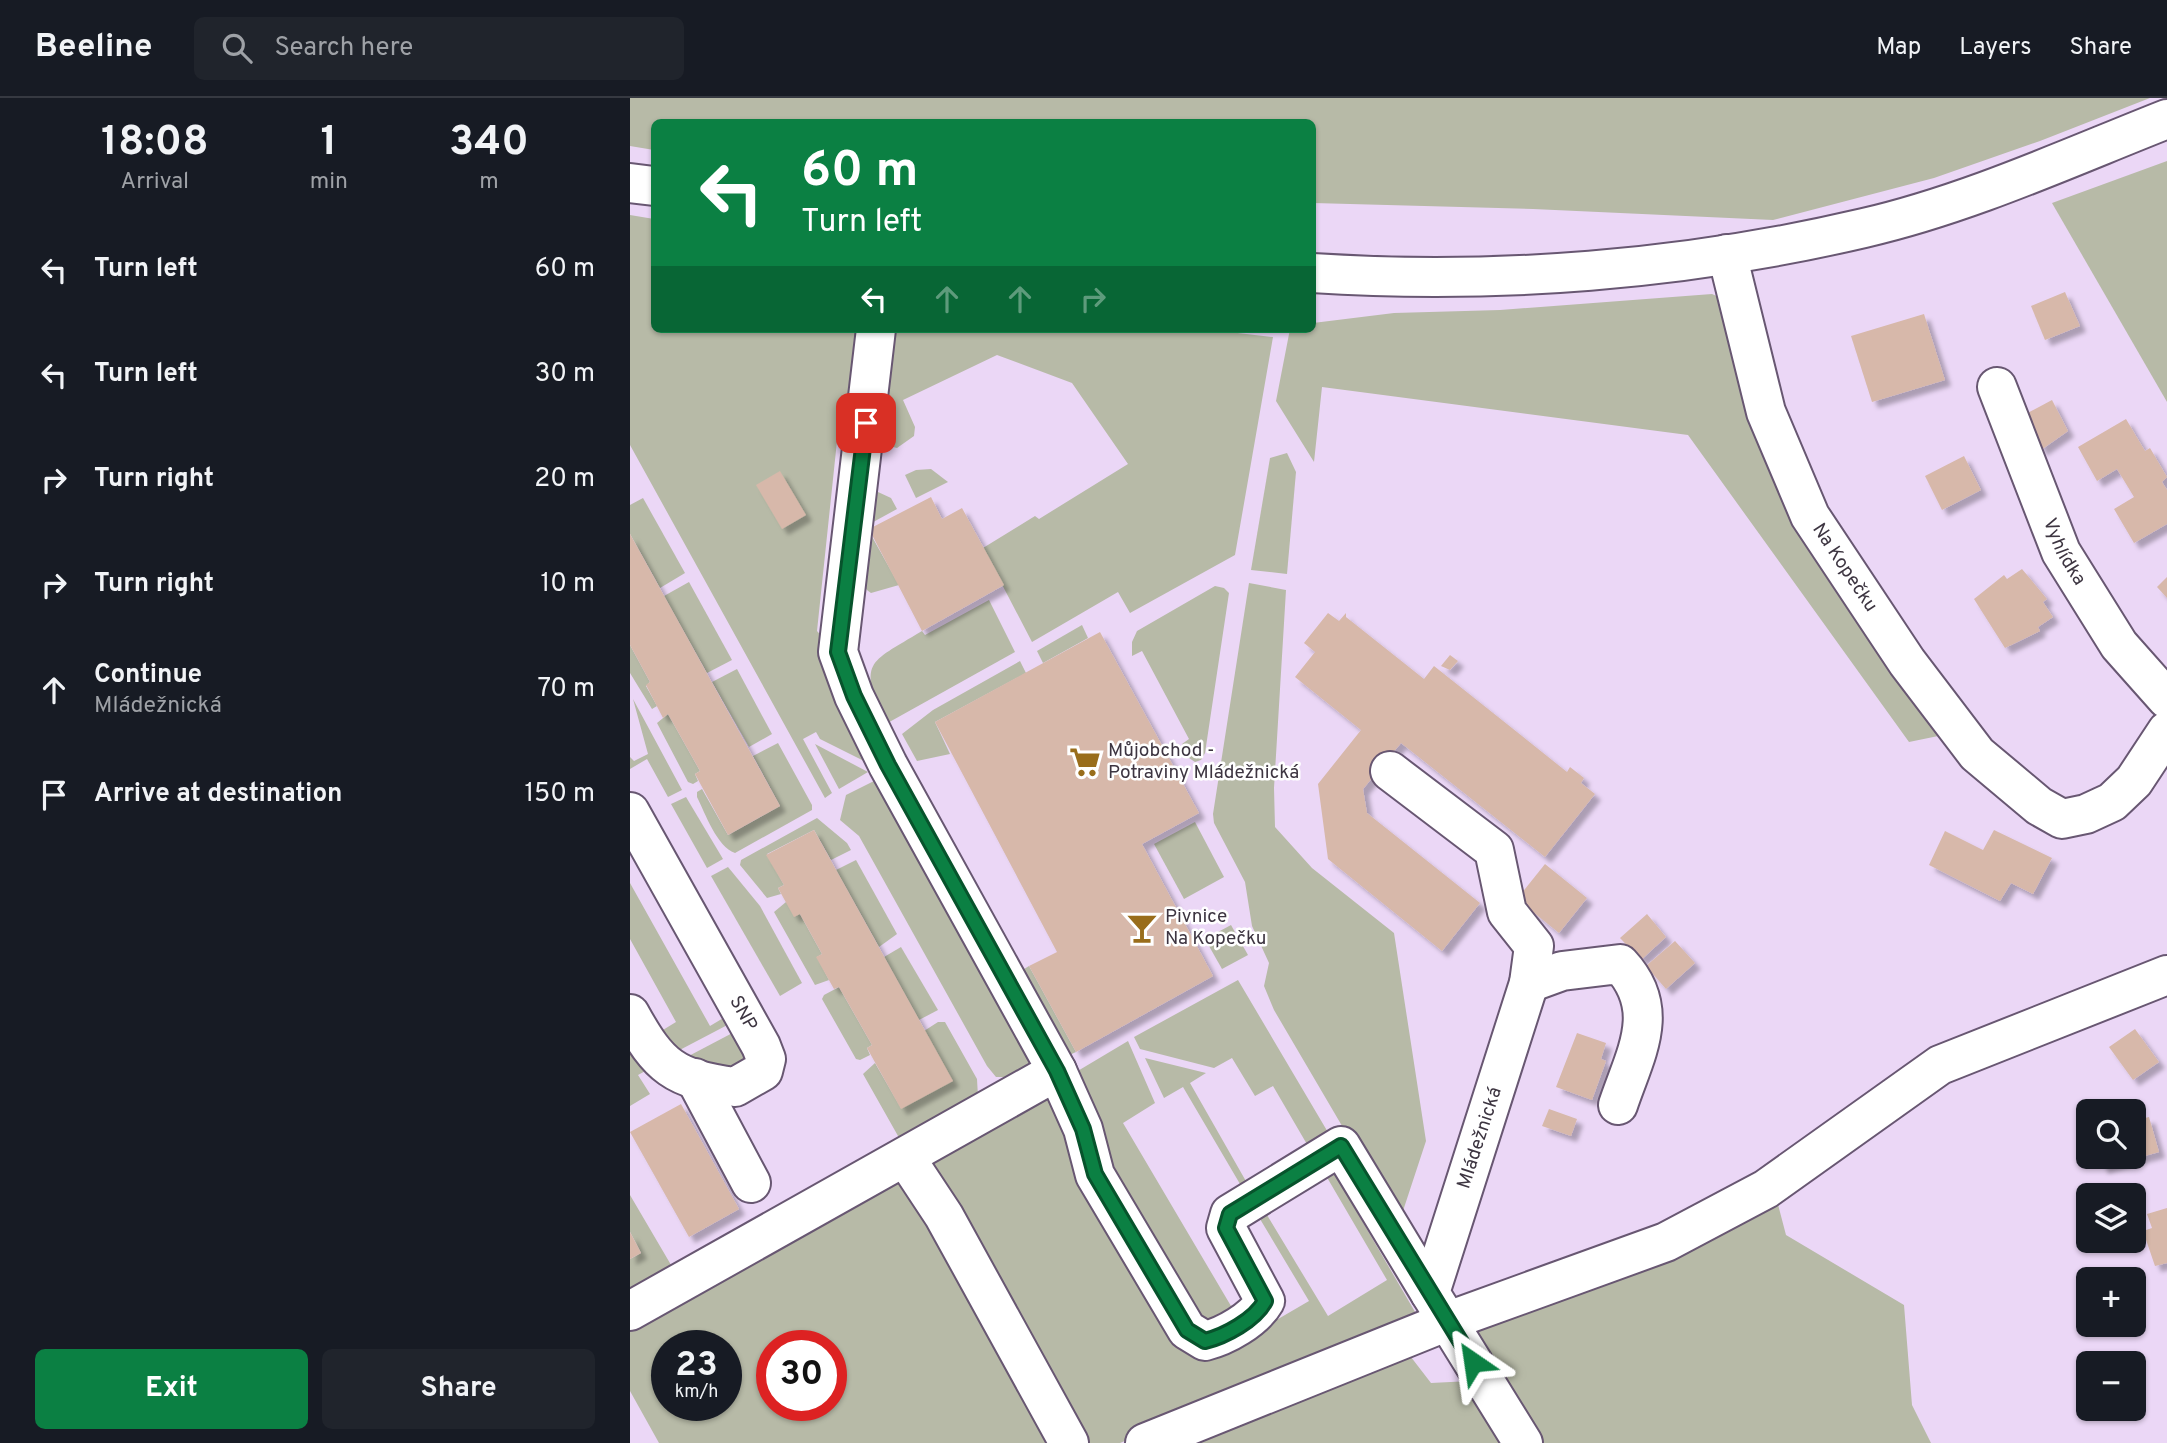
<!DOCTYPE html>
<meta charset="utf-8">
<style>
:root{--surface:#171b24;--page:#20242c;--text:#f1f3f6;--muted:#9ea1a6;--line:#363941;--accent:#0b8043}
body{margin:0;font-family:Overpass,sans-serif;background:var(--page);color:var(--text);height:100vh;display:flex;flex-direction:column;font-size:26px;white-space:nowrap}
*{box-sizing:border-box;margin:0}
p{font-size:23px;color:var(--muted)}
.icon{flex:none;width:38px;height:38px;fill:none;stroke:currentColor;stroke-width:2;stroke-linecap:round;stroke-linejoin:round}
.map{position:relative;flex:1;overflow:hidden}
.sheet{display:flex;flex-direction:column;background:var(--surface);width:630px}
.sheet>*{flex:none}
.guide{position:absolute;left:21px;top:21px;width:665px;height:214px;border-radius:10px;box-shadow:0 2px 5px #0004;background:#0b8043;color:#fff;overflow:hidden}
.controls{position:absolute;left:1446px;top:1001px;display:grid;gap:14px}
.controls a{display:grid;place-items:center;width:70px;height:70px;border-radius:10px;background:var(--surface);box-shadow:0 2px 5px #0004;font-size:35px}
.speed{position:absolute;left:21px;top:1232px;display:flex;gap:14px;font-size:35px;font-weight:700;text-align:center}
.speed>*{display:grid;place-content:center;width:91px;height:91px;border-radius:50%;background:var(--surface);box-shadow:0 2px 5px #0004;line-height:1}
.speed small{font-size:18px;font-weight:400}
.speed .limit{border:10px solid #d22;background:#fff;color:#111}
.pin{position:absolute;display:grid;place-items:center;width:60px;height:60px;color:#fff;margin:-30px;border-radius:14px;box-shadow:0 4px 10px #0006}
.me{position:absolute;width:77px;margin:-38px;rotate:328deg;stroke-linejoin:round;filter:drop-shadow(0 0 5px #0008)}
.turn{display:flex;align-items:center;gap:24px;height:147px;padding:0 35px;font-size:32px}
.turn .icon{width:91px;height:91px;stroke-width:2.5}
.turn b{display:block;font-size:49px;line-height:60px}
.lanes{display:flex;align-items:center;height:66px;padding:0 35px;background:#0003;justify-content:center;gap:35px;direction:ltr}
.lanes .off{opacity:.35}
.eta{display:flex;justify-content:space-evenly;align-items:center;height:119px;text-align:center}
.eta b{font-size:42px;font-weight:700;line-height:49px}
.primary-button{display:flex;gap:14px;margin-top:auto;padding:14px 35px}
.primary-button a{flex:1;height:80px;border-radius:10px;background:var(--accent);color:#fff;font-size:28px;font-weight:700;line-height:80px;text-align:center}
.primary-button a+a{background:var(--page);color:var(--text)}
ul{padding:0;list-style:none}
li{display:flex;align-items:center;gap:21px;height:105px;padding:0 35px}
li div{flex:1}
li b{display:block;font-size:26px}
li em{font-style:normal}
header{display:flex;align-items:center;gap:42px;box-sizing:border-box;height:98px;padding:0 35px;background:var(--surface);border-bottom:2px solid var(--line)}
header strong{font-size:33px}
nav{display:flex;gap:38px;margin-inline-start:auto;font-size:24px}
.search{width:490px;height:63px;background:var(--page);display:flex;align-items:center;gap:18px;box-sizing:border-box;padding:0 24px;border-radius:10px;color:var(--muted);font-size:26px}
main{display:flex;flex:1;min-height:0}
.map>svg:first-child{display:block}
.green{fill:#b7baa7;fill-rule:evenodd}
.building{fill:#d7b8aa;filter:url(#shadow)}
.lines{fill:none;stroke-linecap:round;stroke-linejoin:round}
.minor-casing{stroke:#685772;stroke-width:42}
.minor{stroke:#fff;stroke-width:38}
.route-casing{stroke:#07532c;stroke-width:18}
.route{stroke:#0b8043;stroke-width:12}
.labels{text-anchor:middle;dominant-baseline:central;stroke-width:5;stroke-linejoin:round;paint-order:stroke}
.street-label{font-size:19px;fill:#3d3541;stroke:#fff}
.poi-label{font-size:19px;fill:#3d3541;stroke:#fff;text-anchor:start}
</style>
<header>
<strong>Beeline</strong>
<div class="search"><svg class="icon" aria-label="search" viewBox="0 0 24 24"><circle cx="10" cy="10" r="6"/><path d="M15 15l6 6"/></svg>Search here</div>
<nav><a>Map</a><a>Layers</a><a>Share</a></nav>
</header>
<main>
<section class="sheet">
<div class="eta">
<div><b>18:08</b><p>Arrival</p></div>
<div><b>1</b><p>min</p></div>
<div><b>340</b><p>m</p></div>
</div>
<ul>
<li><svg class="icon" aria-label="left" viewBox="0 0 24 24"><path d="M17 20v-9H6M10 6l-5 5 5 5"/></svg><div><b>Turn left</b></div><em>60 m</em></li>
<li><svg class="icon" aria-label="left" viewBox="0 0 24 24"><path d="M17 20v-9H6M10 6l-5 5 5 5"/></svg><div><b>Turn left</b></div><em>30 m</em></li>
<li><svg class="icon" aria-label="right" viewBox="0 0 24 24"><path d="M7 20v-9h11M14 6l5 5-5 5"/></svg><div><b>Turn right</b></div><em>20 m</em></li>
<li><svg class="icon" aria-label="right" viewBox="0 0 24 24"><path d="M7 20v-9h11M14 6l5 5-5 5"/></svg><div><b>Turn right</b></div><em>10 m</em></li>
<li><svg class="icon" aria-label="ahead" viewBox="0 0 24 24"><path d="M12 20V5M6 11l6-6 6 6"/></svg><div><b>Continue</b><p>Mládežnická</p></div><em>70 m</em></li>
<li><svg class="icon" aria-label="arrive" viewBox="0 0 24 24"><path d="M6 21V4h12l-3 4 3 4H6"/></svg><div><b>Arrive at destination</b></div><em>150 m</em></li>
</ul>
<div class="primary-button"><a>Exit</a><a>Share</a></div>
</section>
<div class="map">
<svg width="1537" height="1345" viewBox="0 0 1537 1345">
<defs>
<filter id="shadow"><feDropShadow dx="6" dy="6" stdDeviation="2" flood-color="#0004"/></filter>
</defs>
<rect width="100%" height="100%" fill="#ebd7f6"/>
<!-- green -->
<g class="green">
<polygon points="0,0 1520,0 1410,43 1304,80 1143,122 903,111 683,105 682,24 24,24 24,52 0,48"/>
<polygon points="1537,63 1537,304 1422,105"/>
<polygon points="0,117 24,121 24,231 230,231 221,317 209,324 187,533 197,544 240,666 190,641 186,634 173,641 202,695 195,700 0,347"/>
<polygon points="1082,196 1091,200 1118,302 1318,636 1279,644 1058,337 692,289 684,364 646,303 660,231 682,231 683,225 764,215 870,212"/>
<polygon points="257,231 573,231 643,239 605,457 500,515 488,494 402,544 353,450 405,418 409,421 498,366 442,285 367,257 273,302 285,329 284,338 267,350 252,346 248,339"/>
<polygon points="657,355 666,374 657,476 621,472 640,360"/>
<polygon points="301,371 318,384 286,400 275,377 286,372"/>
<path d="M248,394L261,400L267,411L236,428L269,487L241,495C216,479 234,430 237,406L242,397Z"/>
<polygon points="13,400 55,475 30,490 0,436 0,407"/>
<polygon points="59,484 102,562 77,575 34,498"/>
<polygon points="619,485 656,492 644,690 645,729 682,770 764,835 796,1043 769,1125 644,912 634,888 639,865 622,828 615,784 584,725 583,716"/>
<polygon points="585,488 594,490 599,495 575,655 571,662 565,664 559,660 552,646 559,641 512,553 502,558 502,544 507,533"/>
<path d="M359,502L385,554L254,627C230,562 236,567 292,533L295,537Z"/>
<polygon points="452,527 458,540 413,565 407,553"/>
<polygon points="0,547 20,584 16,588 27,608 22,611 0,575"/>
<polygon points="390,563 396,575 305,624 320,656 287,663 272,636 303,612"/>
<polygon points="107,571 142,636 119,649 82,584"/>
<polygon points="3,601 52,692 38,699 17,661 0,671 0,659 4,663 18,656"/>
<polygon points="38,616 70,673 65,676 68,683 63,686 58,684 27,625"/>
<path d="M148,645L182,707V712L105,755C87,749 75,715 67,699V694L72,691L98,737L150,708L123,658Z"/>
<polygon points="185,646 238,674 209,691"/>
<polygon points="248,681 409,970 393,979 366,979 357,968 229,738 210,722 216,697"/>
<polygon points="56,699 93,761 77,770 41,706"/>
<polygon points="187,720 217,745 221,752 201,762 184,732 137,756 154,787 148,790 151,796 137,800 110,767 111,762"/>
<polygon points="565,724 594,779 554,801 524,746"/>
<polygon points="226,762 267,836 249,849 206,772"/>
<polygon points="98,769 130,808 172,885 150,898 81,778"/>
<polygon points="0,785 80,928 100,916 105,923 44,955 28,935 46,924 0,841"/>
<polygon points="156,804 170,816 192,856 187,859 199,882 185,887 144,814"/>
<polygon points="601,827 618,857 592,871 575,841"/>
<polygon points="271,849 308,912 289,922 254,859"/>
<polygon points="399,868 446,954 433,960 391,873"/>
<polygon points="608,882 699,1036 678,1048 643,988 625,998 602,960 584,970 510,951 504,939"/>
<polygon points="209,889 242,947 237,950 240,957 230,962 226,961 192,901 194,897"/>
<polygon points="308,924 315,924 347,981 348,999 272,1045 233,976 245,965 271,1010 294,933"/>
<polygon points="110,931 116,962 102,976 53,961"/>
<polygon points="498,943 525,1005 493,1025 601,1208 616,1200 621,1202 579,1222 568,1218 482,1077 441,977"/>
<polygon points="0,952 19,971 8,977 20,996 0,1008"/>
<polygon points="515,960 576,975 560,985 617,1085 610,1086 553,989 534,1000"/>
<path d="M418,993L506,1176L551,1251C562,1262 571,1260 586,1257L679,1203L627,1116L634,1112L698,1218L757,1182L695,1076L703,1073L788,1219L490,1345H449L299,1070L304,1054Z"/>
<path d="M276,1080L427,1345H29L0,1293V1225L256,1081ZM37,1248H96V1307H37ZM142,1248H201V1307H142Z"/>
<polygon points="1145,1095 1156,1137 1274,1207 1282,1307 1301,1345 909,1345 840,1232"/>
<polygon points="0,1097 44,1172 0,1202 0,1161 11,1155 0,1134"/>
<polygon points="774,1250 801,1285 840,1283 878,1345 545,1345"/>
</g>
<!-- building -->
<g class="building">
<polygon points="1435,194 1450,228 1415,242 1401,208"/>
<polygon points="1294,216 1315,282 1242,304 1221,238"/>
<polygon points="1422,302 1438,333 1411,352 1394,317"/>
<polygon points="1496,321 1515,353 1520,350 1537,379 1532,384 1537,392 1537,426 1504,445 1484,411 1504,399 1487,371 1467,383 1448,349"/>
<polygon points="1334,358 1351,392 1312,412 1295,378"/>
<polygon points="150,373 176,417 152,431 126,387"/>
<polygon points="301,399 312,421 332,410 374,487 292,533 239,431"/>
<polygon points="0,436 150,708 98,737 65,676 70,673 38,616 33,620 16,587 20,584 0,547"/>
<polygon points="1392,471 1417,501 1413,504 1423,519 1408,529 1410,533 1375,550 1344,501 1374,477 1377,481"/>
<polygon points="1537,479 1537,500 1527,489"/>
<polygon points="698,515 709,523 716,515 716,519 794,581 804,568 937,674 940,669 954,680 951,685 965,696 915,759 771,645 733,691 737,715 850,805 812,853 698,761 688,686 731,632 665,579 685,554 674,545"/>
<polygon points="470,534 569,715 512,746 583,878 446,954 399,868 427,854 305,624"/>
<polygon points="820,557 828,563 820,572 811,568"/>
<polygon points="184,732 323,983 271,1011 237,950 242,947 209,889 204,891 186,859 192,856 170,816 164,819 148,790 154,787 136,757"/>
<polygon points="1364,732 1422,760 1403,796 1381,785 1370,803 1299,767 1315,733 1353,752"/>
<polygon points="915,766 957,800 929,835 887,801"/>
<polygon points="1017,816 1036,839 1011,862 990,840"/>
<polygon points="1045,843 1065,865 1036,891 1016,868"/>
<polygon points="1505,931 1529,964 1503,982 1479,949"/>
<polygon points="947,935 976,945 971,961 976,963 962,1002 926,989"/>
<polygon points="51,1006 109,1111 59,1139 0,1034"/>
<polygon points="919,1011 947,1021 941,1038 912,1028"/>
<polygon points="1519,1019 1529,1054 1472,1070 1469,1059 1503,1059 1503,1023"/>
<polygon points="1537,1110 1537,1165 1525,1168 1513,1133 1522,1130 1517,1116"/>
<polygon points="0,1134 11,1155 0,1161"/>
</g>
<g class="lines">
<defs>
<g id="minor">
<polyline points="0,85 24,88"/>
<path id="s1" d="M1097,156L1136,314L1180,418L1277,564L1347,656L1409,708L1432,721L1456,716L1482,704L1504,683L1537,633"/>
<path d="M682,175C866,187 1055,172 1234,130C1338,106 1438,60 1537,21"/>
<path d="M246,231L208,554L224,598L258,667L427,973L453,1031L465,1077L557,1232L575,1243C595,1238 624,1222 635,1203L596,1130L600,1116L711,1048L800,1195"/>
<path id="s2" d="M1367,289L1431,454L1489,547L1537,601"/>
<polyline points="760,673 864,752 877,814 904,848 899,885 800,1195 893,1345"/>
<path id="s3" d="M0,714L131,948L136,961L133,973L105,989C44,981 29,969 0,916"/>
<path d="M899,885L932,873L990,866C1033,912 1005,956 988,1007"/>
<polyline points="65,980 121,1085"/>
<polyline points="275,1059 314,1118 439,1345"/>
<polyline points="0,1213 427,973"/>
<polyline points="515,1345 818,1223 1036,1144 1136,1091 1310,967 1537,877"/>
</g>
</defs>
<!-- minor casing -->
<use href="#minor" class="minor-casing"/>
<!-- minor -->
<use href="#minor" class="minor"/>
</g>
<g class="lines">
<defs>
<path id="route" d="M236,325L208,554L224,598L258,667L427,973L453,1031L465,1076L557,1232L575,1243C595,1238 625,1222 635,1203L596,1130L600,1116L711,1048L843,1264"/>
</defs>
<!-- route casing -->
<use href="#route" class="route-casing"/>
<!-- route -->
<use href="#route" class="route"/>
</g>
<!-- icons -->
<defs>
<symbol id="supermarket-bare" viewBox="-9 -9 18 18"><path d="M-6-5.5h2.5l.6 2H6L4.5 2H-2.5L-4.4-4H-6ZM-1.5 3.2a1.3 1.3 0 1 0 .1 0ZM3 3.2a1.3 1.3 0 1 0 .1 0Z" fill="#996d1b" stroke="#fff" stroke-width="2.5" paint-order="stroke"/></symbol>
<symbol id="bar-bare" viewBox="-9 -9 18 18"><path d="M-6-5H6L.8 .8V4.5H3.5V6h-7V4.5H-.8V.8Z" fill="#996d1b" stroke="#fff" stroke-width="2.5" paint-order="stroke"/></symbol>
</defs>
<g fill-rule="evenodd">
<use href="#supermarket-bare" x="433" y="642" width="44" height="44"/>
<use href="#bar-bare" x="490" y="808" width="44" height="44"/>
</g>
<g class="labels">
<!-- street labels -->
<g class="street-label">
<text stroke="none"><textPath href="#s2" startOffset="178">Vyhlídka</textPath></text>
<text stroke="none"><textPath href="#s1" startOffset="338">Na Kopečku</textPath></text>
<text stroke="none"><textPath href="#s3" startOffset="231">SNP</textPath></text>
<text transform="translate(850 1040) rotate(-72)">Mládežnická</text>
</g>
<!-- poi labels -->
<g class="poi-label">
<text x="478" y="653">Můjobchod -<tspan x="478" dy="22">Potraviny Mládežnická</tspan></text>
<text x="535" y="819">Pivnice<tspan x="535" dy="22">Na Kopečku</tspan></text>
</g>
</g>
</svg>
<div class="controls">
<a><svg class="icon" aria-label="search" viewBox="0 0 24 24"><circle cx="10" cy="10" r="6"/><path d="M15 15l6 6"/></svg></a>
<a><svg class="icon" aria-label="layers" viewBox="0 0 24 24"><path d="M12 4l9 5-9 5-9-5zM3 14l9 5 9-5"/></svg></a>
<a>+</a>
<a>−</a>
</div>
<div class="speed"><div>23<small>km/h</small></div><div class="limit">30</div></div>
<div class="pin" style="left:236px;top:325px;background:#d93025"><svg class="icon" aria-label="arrive" viewBox="0 0 24 24"><path d="M6 21V4h12l-3 4 3 4H6"/></svg></div>
<svg class="me" style="left:843px;top:1264px" viewBox="-20 -20 40 40"><path d="M0-17L14 15 0 8-14 15z" fill="#0b8043" stroke="#fff" stroke-width="4"/></svg>
<div class="guide">
<div class="turn"><svg class="icon" aria-label="left" viewBox="0 0 24 24"><path d="M17 20v-9H6M10 6l-5 5 5 5"/></svg><div><b>60 m</b>Turn left</div></div>
<div class="lanes"><svg class="icon" aria-label="left" viewBox="0 0 24 24"><path d="M17 20v-9H6M10 6l-5 5 5 5"/></svg><svg class="icon off" aria-label="ahead" viewBox="0 0 24 24"><path d="M12 20V5M6 11l6-6 6 6"/></svg><svg class="icon off" aria-label="ahead" viewBox="0 0 24 24"><path d="M12 20V5M6 11l6-6 6 6"/></svg><svg class="icon off" aria-label="right" viewBox="0 0 24 24"><path d="M7 20v-9h11M14 6l5 5-5 5"/></svg></div>
</div>
</div>
</main>
